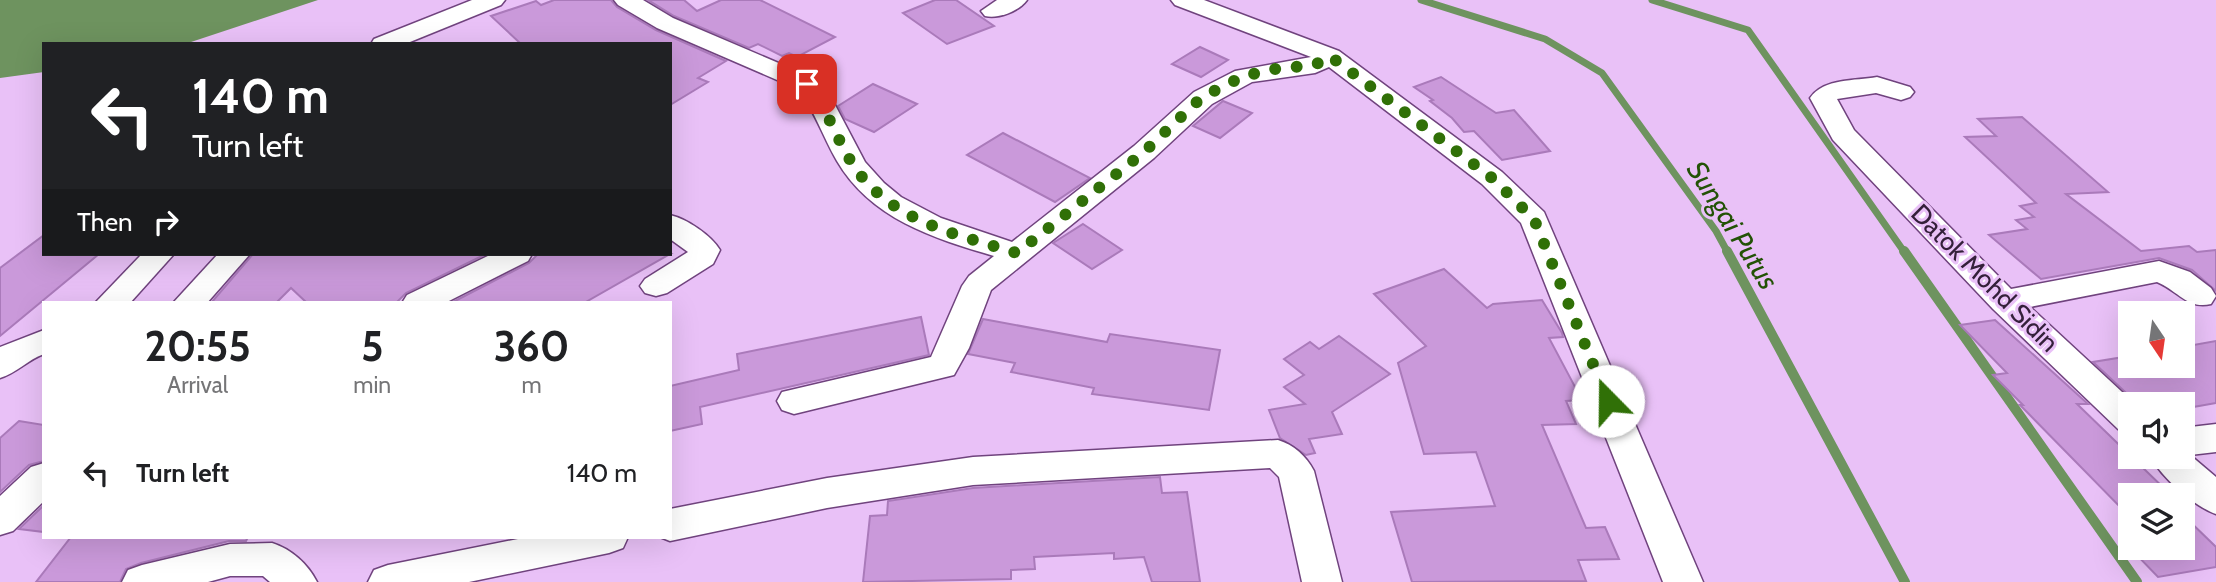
<!DOCTYPE html>
<style>
:root{--surface:#fff;--page:#f6f6f6;--text:#202124;--muted:#757577}
body{margin:0;font-family:Cabin,sans-serif;background:var(--page);color:var(--text);height:100vh;display:flex;flex-direction:column;font-size:26px;white-space:nowrap}
*{box-sizing:border-box;margin:0}
p{font-size:23px;color:var(--muted)}
.icon{flex:none;width:38px;height:38px;fill:none;stroke:currentColor;stroke-width:2;stroke-linecap:round;stroke-linejoin:round}
.map{position:relative;flex:1;overflow:hidden}
.sheet{position:absolute;left:42px;top:301px;width:630px;height:238px;display:flex;flex-direction:column;background:var(--surface);border-radius:0px;box-shadow:0 7px 28px #0002}
.sheet>*{flex:none}
.hud{position:absolute;left:42px;top:42px;width:630px;height:214px;border-radius:0px;box-shadow:0 7px 28px #0002;background:#202124;color:#fff;overflow:hidden}
.needle{width:46px;rotate:167deg}
.controls{position:absolute;left:2118px;top:301px;display:grid;gap:14px}
.controls a{display:grid;place-items:center;width:77px;height:77px;border-radius:0px;background:var(--surface);box-shadow:0 7px 28px #0002;font-size:35px}
.pin{position:absolute;display:grid;place-items:center;width:60px;height:60px;color:#fff;margin:-30px;border-radius:14px;box-shadow:0 4px 10px #0006}
.me{position:absolute;width:77px;margin:-38px;rotate:338deg;stroke-linejoin:round;filter:drop-shadow(0 0 5px #0008)}
.turn{display:flex;align-items:center;gap:24px;height:147px;padding:0 35px;font-size:32px}
.turn .icon{width:91px;height:91px;stroke-width:2.5}
.turn b{display:block;font-size:49px;line-height:60px}
.then{display:flex;align-items:center;height:66px;padding:0 35px;background:#0003;gap:14px;font-size:26px}
.eta{display:flex;justify-content:space-evenly;align-items:center;height:119px;text-align:center}
.eta b{font-size:42px;font-weight:800;line-height:49px}
ul{padding:0;list-style:none}
li{display:flex;align-items:center;gap:21px;height:105px;padding:0 35px}
li div{flex:1}
li b{display:block;font-size:26px}
li em{font-style:normal}
.map>svg:first-child{display:block}
</style>
<div class="map">
<svg width="2216" height="582" viewBox="0 0 2216 582">
<rect width="100%" height="100%" fill="#e9c1f7"/>
<path fill="#6e935f" d="M 0,0 L 318,0 L 185,44 L 44,44 L 44,72 L 0,78 Z"/>
<g fill="none" stroke-linecap="round" stroke-linejoin="round">
<g stroke="#6e935f" stroke-width="7">
<path d="M 1421,0 L 1545,39 L 1602,73 L 1716,231 L 1728,253"/>
<path d="M 1652,0 L 1748,30 L 1905,253"/>
</g>
<g stroke="#6e935f" stroke-width="10">
<path d="M 1727,251 L 1905,582"/>
<path d="M 1904,251 L 2137,582"/>
</g>
</g>
<g fill="#ca99da" stroke="#aa7aba" stroke-width="2">
<path d="M 554,0 L 611,0 L 617,7 L 656,30 L 726,61 L 698,78 L 708,82 L 670,105 L 670,44 L 521,44 L 491,16 L 536,1 L 541,5 Z"/>
<path d="M 648,0 L 684,0 L 697,11 L 721,0 L 760,0 L 835,37 L 797,57 L 789,53 L 782,56 L 758,44 L 749,48 L 674,16 Z"/>
<path d="M 935,0 L 956,0 L 994,26 L 947,44 L 903,13 Z"/>
<path d="M 1200,47 L 1228,60 L 1201,77 L 1172,64 Z"/>
<path d="M 1441,77 L 1496,113 L 1514,110 L 1550,151 L 1502,160 L 1474,131 L 1464,132 L 1452,118 L 1430,101 L 1433,100 L 1414,87 Z"/>
<path d="M 873,84 L 917,104 L 874,132 L 845,119 L 838,106 Z"/>
<path d="M 1223,101 L 1252,113 L 1220,138 L 1193,126 Z"/>
<path d="M 2022,117 L 2108,192 L 2066,194 L 2141,251 L 2189,246 L 2197,252 L 2216,250 L 2216,291 L 2192,270 L 2159,258 L 2041,279 L 1989,235 L 2027,229 L 2016,220 L 2034,217 L 2020,206 L 2036,203 L 1965,137 L 1996,136 L 1978,119 Z"/>
<path d="M 1003,133 L 1090,178 L 1055,202 L 967,155 Z"/>
<path d="M 1083,224 L 1122,250 L 1092,269 L 1053,243 Z"/>
<path d="M 44,235 L 44,254 L 99,254 L 0,336 L 0,268 Z"/>
<path d="M 253,254 L 486,254 L 406,293 L 396,303 L 307,303 L 291,288 L 276,303 L 211,303 Z"/>
<path d="M 538,254 L 670,254 L 584,303 L 451,303 L 529,263 Z"/>
<path d="M 1444,269 L 1487,308 L 1493,304 L 1542,300 L 1562,333 L 1563,337 L 1549,338 L 1582,400 L 1566,401 L 1576,424 L 1542,425 L 1586,528 L 1605,527 L 1619,559 L 1578,560 L 1586,581 L 1412,582 L 1391,512 L 1495,506 L 1476,452 L 1424,454 L 1398,363 L 1426,346 L 1374,294 Z"/>
<path d="M 921,317 L 929,355 L 700,407 L 702,424 L 670,431 L 670,386 L 739,370 L 737,354 Z"/>
<path d="M 983,319 L 1107,342 L 1110,334 L 1220,350 L 1209,410 L 1092,394 L 1094,388 L 1011,372 L 1015,363 L 968,354 Z"/>
<path d="M 1995,320 L 2088,404 L 2077,404 L 2171,495 L 2130,495 L 2130,517 L 2020,405 L 2023,405 L 1993,375 L 2007,373 L 1960,325 Z"/>
<path d="M 1339,336 L 1390,374 L 1332,412 L 1342,434 L 1309,439 L 1315,453 L 1306,455 L 1280,438 L 1269,410 L 1305,404 L 1284,387 L 1304,375 L 1284,359 L 1310,342 L 1319,349 Z"/>
<path d="M 2216,341 L 2216,403 L 2182,409 L 2182,404 L 2138,404 L 2093,362 L 2130,356 L 2130,366 L 2182,366 L 2182,347 Z"/>
<path d="M 19,421 L 44,425 L 44,461 L 29,465 L 0,492 L 0,438 Z"/>
<path d="M 1160,477 L 1162,493 L 1187,492 L 1200,582 L 1152,582 L 1144,557 L 1114,559 L 1114,553 L 1034,557 L 1035,569 L 1011,570 L 1011,579 L 863,582 L 870,516 L 887,515 L 888,501 L 973,488 Z"/>
<path d="M 44,505 L 44,532 L 19,529 Z"/>
<path d="M 2182,514 L 2216,547 L 2216,567 L 2158,577 L 2130,548 L 2182,548 Z"/>
<path d="M 71,537 L 248,537 L 246,541 L 229,541 L 141,563 L 126,569 L 120,582 L 36,582 Z"/>
</g>
<g fill="none" stroke-linecap="round" stroke-linejoin="round">
<defs>
<g id="minor">
<path d="M 472,0 L 505,0 L 501,5 L 405,44 L 371,44 L 374,39 Z"/>
<path d="M 614,0 L 643,0 L 673,18 L 816,79 L 835,105 L 865,162 L 884,183 L 901,197 L 941,218 L 1012,242 L 1134,146 L 1194,92 L 1235,71 L 1311,57 L 1175,5 L 1171,0 L 1204,0 L 1339,51 L 1502,172 L 1544,212 L 1703,582 L 1663,582 L 1521,223 L 1482,184 L 1329,67 L 1315,73 L 1252,82 L 1212,104 L 1154,158 L 991,290 L 969,348 L 954,375 L 794,414 L 782,410 L 777,401 L 782,392 L 931,357 L 962,286 L 969,276 L 994,256 C 933,238 871,219 837,161 C 823,137 815,111 798,89 L 657,28 L 618,5 Z"/>
<path d="M 997,0 L 1027,0 C 1018,12 998,19 985,16 L 981,11 Z"/>
<path d="M 1877,77 L 1910,87 L 1914,92 L 1910,97 L 1901,100 L 1876,93 L 1837,99 L 1854,130 L 2011,289 L 2159,261 L 2190,272 L 2211,288 L 2216,296 L 2211,304 C 2188,310 2177,290 2157,282 L 2030,307 L 2135,404 L 2130,404 L 2130,433 L 2118,429 L 1993,309 L 1833,140 L 1810,98 C 1824,78 1855,81 1877,77 Z"/>
<path d="M 670,215 C 687,219 711,235 720,250 L 713,264 L 667,293 L 656,296 L 645,293 L 640,286 L 645,279 L 688,252 L 670,239 Z"/>
<path d="M 142,254 L 174,254 L 130,303 L 95,303 Z"/>
<path d="M 218,254 L 250,254 L 207,303 L 173,303 Z"/>
<path d="M 492,254 L 532,254 L 528,261 L 445,303 L 402,303 L 407,295 Z"/>
<path d="M 44,330 L 44,354 C 27,360 17,373 0,378 L 0,347 Z"/>
<path d="M 2216,424 L 2216,452 L 2190,455 L 2216,477 L 2216,514 C 2195,507 2161,477 2151,457 L 2182,457 L 2182,428 Z"/>
<path d="M 1278,440 C 1294,445 1306,456 1314,471 L 1342,582 L 1302,582 L 1279,477 L 1270,468 L 973,485 L 827,508 L 670,541 L 660,537 L 670,537 L 670,509 L 827,478 L 973,457 Z"/>
<path d="M 44,463 L 44,501 L 13,531 L 0,535 L 0,496 L 31,467 Z"/>
<path d="M 528,537 L 628,537 L 623,548 L 609,553 L 469,582 L 368,582 L 374,570 L 388,565 Z"/>
<path d="M 272,543 C 291,549 308,564 317,582 L 270,582 L 263,576 L 230,576 L 208,582 L 122,582 L 128,570 L 142,565 L 230,544 Z"/>
</g>
</defs>
<use href="#minor" stroke="#70437e" stroke-width="3"/>
<use href="#minor" fill="#fff" fill-rule="evenodd"/>
</g>
<g fill="none" stroke-linecap="round" stroke-linejoin="round">
<path stroke="#307007" stroke-width="12" stroke-dasharray="0 21.6" d="M 807,84 C 829,110 838,145 858,172 C 897,223 959,235 1017,253 L 1144,152 L 1202,97 L 1244,76 L 1275,69 L 1315,65 L 1330,56 L 1492,178 L 1534,219 L 1608,401"/>
</g>
<g text-anchor="middle" stroke-width="6" stroke-linejoin="round" paint-order="stroke">
<g font-size="26" fill="#34203a" stroke="#e9c1f7">
<text transform="translate(1985 278) rotate(45)" y="9">Datok Mohd Sidin</text>
</g>
<g font-size="28" font-style="italic" fill="#225205" stroke="#e9c1f7">
<text transform="translate(1733 225) rotate(58)" y="10">Sungai Putus</text>
</g>
</g>
</svg>
<div class="controls">
<a><svg class="needle" viewBox="-14 -14 28 28"><path d="M0-13l5 13h-10z" fill="#e53935"/><path d="M0 13l5-13h-10z" fill="#757577"/></svg></a>
<a><svg class="icon" aria-label="sound" viewBox="0 0 24 24"><path d="M4 9h4l5-4v14l-5-4H4zM17 9q2 3 0 6"/></svg></a>
<a><svg class="icon" aria-label="layers" viewBox="0 0 24 24"><path d="M12 4l9 5-9 5-9-5zM3 14l9 5 9-5"/></svg></a>
</div>
<div class="pin" style="left:807px;top:84px;background:#d93025"><svg class="icon" aria-label="arrive" viewBox="0 0 24 24"><path d="M6 21V4h12l-3 4 3 4H6"/></svg></div>
<svg class="me" style="left:1608px;top:401px" viewBox="-20 -20 40 40"><circle r="19" fill="#fff"/><path d="M0-13L10 11 0 6-10 11z" fill="#307007"/></svg>
<div class="hud">
<div class="turn"><svg class="icon" aria-label="left" viewBox="0 0 24 24"><path d="M17 20v-9H6M10 6l-5 5 5 5"/></svg><div><b>140 m</b>Turn left</div></div>
<div class="then">Then<svg class="icon" aria-label="right" viewBox="0 0 24 24"><path d="M7 20v-9h11M14 6l5 5-5 5"/></svg></div>
</div>
<section class="sheet">
<div class="eta">
<div><b>20:55</b><p>Arrival</p></div>
<div><b>5</b><p>min</p></div>
<div><b>360</b><p>m</p></div>
</div>
<ul>
<li><svg class="icon" aria-label="left" viewBox="0 0 24 24"><path d="M17 20v-9H6M10 6l-5 5 5 5"/></svg><div><b>Turn left</b></div><em>140 m</em></li>
</ul>
</section>
</div>
